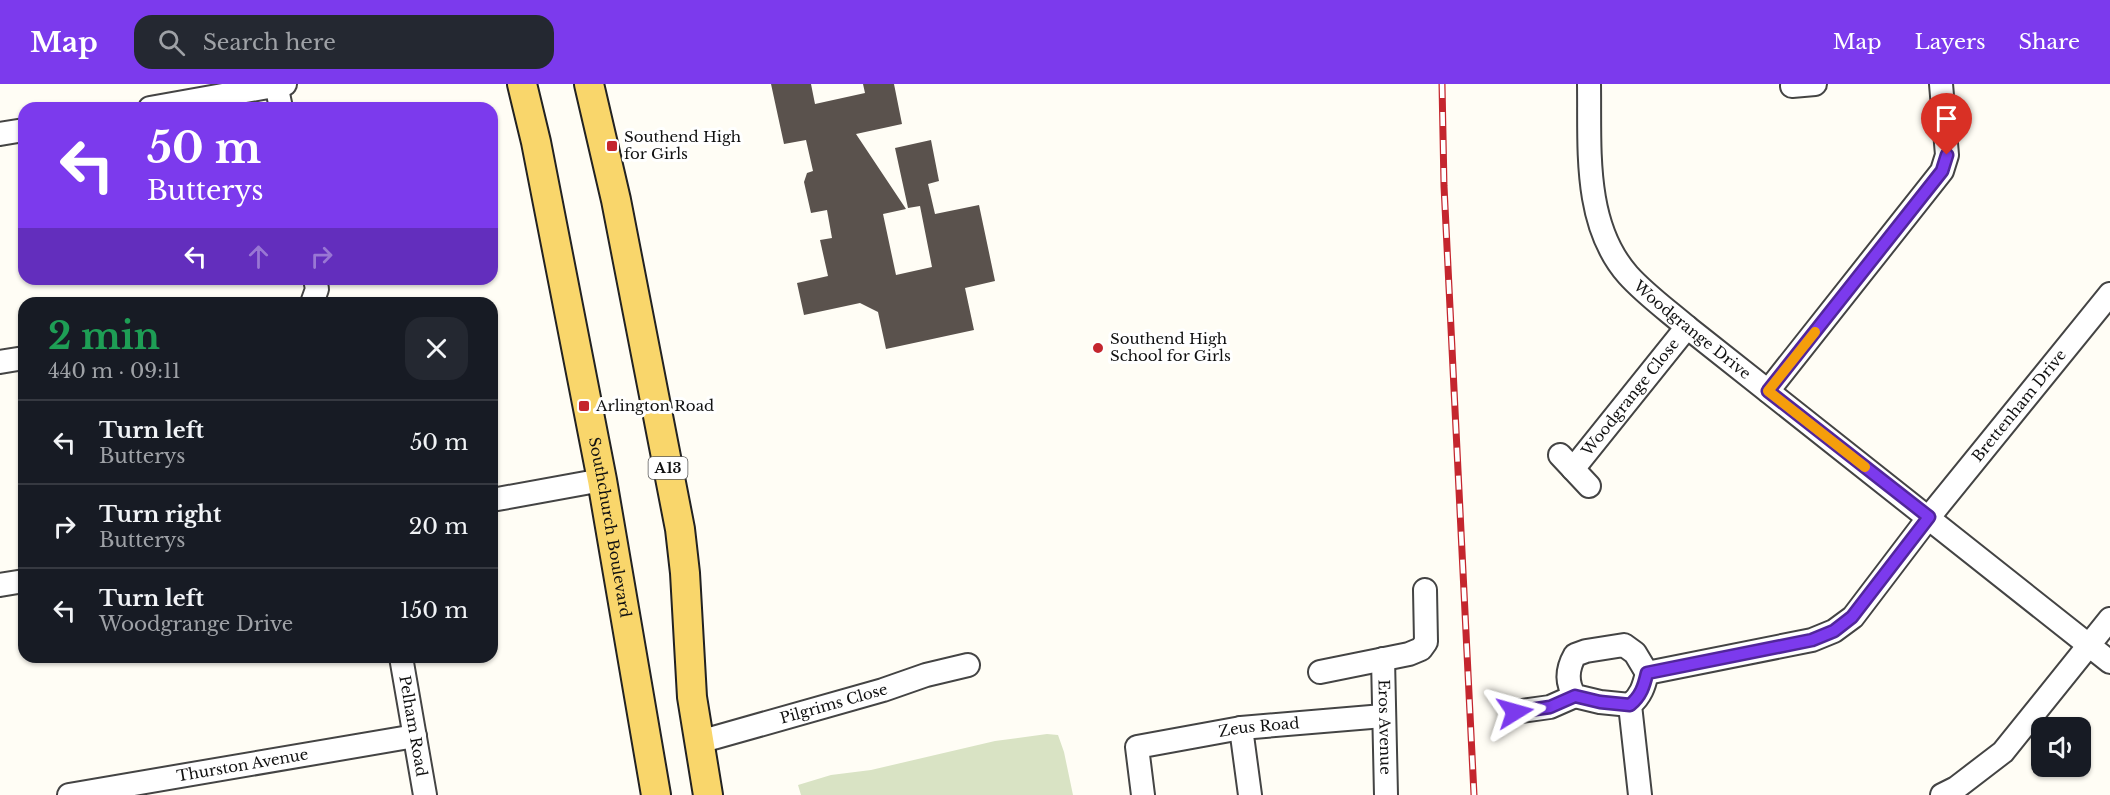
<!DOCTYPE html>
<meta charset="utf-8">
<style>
:root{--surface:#171b24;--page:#242831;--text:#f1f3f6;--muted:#9ea1a6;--line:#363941;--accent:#7c3aed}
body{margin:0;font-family:"Libre Baskerville",serif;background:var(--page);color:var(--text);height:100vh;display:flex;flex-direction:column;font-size:22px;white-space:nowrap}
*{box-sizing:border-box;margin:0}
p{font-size:20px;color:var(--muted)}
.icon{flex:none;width:33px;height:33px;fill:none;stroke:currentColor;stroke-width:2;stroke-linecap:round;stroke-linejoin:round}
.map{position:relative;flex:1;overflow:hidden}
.sheet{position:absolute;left:18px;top:213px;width:480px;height:366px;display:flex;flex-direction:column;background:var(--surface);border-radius:18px;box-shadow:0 2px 4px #0004}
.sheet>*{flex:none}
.top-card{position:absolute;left:18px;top:18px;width:480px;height:183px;border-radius:18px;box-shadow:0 2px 4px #0004;background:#7c3aed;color:#fff;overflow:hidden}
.controls{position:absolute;left:2031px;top:633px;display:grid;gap:12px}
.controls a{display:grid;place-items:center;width:60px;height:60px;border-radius:12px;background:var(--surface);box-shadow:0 2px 4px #0004;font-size:30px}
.pin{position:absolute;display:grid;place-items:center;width:51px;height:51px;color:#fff;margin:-62px -26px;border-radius:50% 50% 50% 0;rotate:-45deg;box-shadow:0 0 6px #0007}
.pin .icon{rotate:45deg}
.me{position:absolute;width:66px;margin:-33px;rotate:82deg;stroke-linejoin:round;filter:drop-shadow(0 0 4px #0008)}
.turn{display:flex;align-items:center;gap:21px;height:126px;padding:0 30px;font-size:27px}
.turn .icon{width:78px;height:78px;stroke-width:2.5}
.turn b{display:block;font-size:42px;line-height:51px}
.lanes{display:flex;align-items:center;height:57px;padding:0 30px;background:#0003;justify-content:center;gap:30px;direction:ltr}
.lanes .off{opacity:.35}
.round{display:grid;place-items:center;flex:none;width:63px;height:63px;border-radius:18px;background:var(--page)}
.headline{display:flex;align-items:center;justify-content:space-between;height:102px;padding:0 30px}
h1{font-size:36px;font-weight:700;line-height:45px;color:#1e9e55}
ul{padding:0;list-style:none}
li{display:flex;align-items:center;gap:18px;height:84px;padding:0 30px;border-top:2px solid var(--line)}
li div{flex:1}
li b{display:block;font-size:22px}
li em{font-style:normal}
header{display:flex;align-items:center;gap:36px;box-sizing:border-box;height:84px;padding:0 30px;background:var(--accent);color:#fff}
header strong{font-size:28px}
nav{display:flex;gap:33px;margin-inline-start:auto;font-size:21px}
.search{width:420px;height:54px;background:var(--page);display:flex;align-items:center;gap:15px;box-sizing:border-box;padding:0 21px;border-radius:18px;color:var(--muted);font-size:22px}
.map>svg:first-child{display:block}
</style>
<header>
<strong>Map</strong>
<div class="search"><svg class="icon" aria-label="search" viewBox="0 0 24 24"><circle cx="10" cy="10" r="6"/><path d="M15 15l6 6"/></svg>Search here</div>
<nav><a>Map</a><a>Layers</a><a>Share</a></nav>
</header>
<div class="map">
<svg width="2110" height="711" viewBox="0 0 2110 711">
<rect width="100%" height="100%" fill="#fffdf5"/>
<path fill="#d9e3c4" d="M 1047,650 L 1058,651 L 1064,668 L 1073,711 L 801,711 L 798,701 L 831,691 L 871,686 L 995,657 Z"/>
<path fill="#5a524d" d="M 771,0 L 811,0 L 815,20 L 865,9 L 863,0 L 894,0 L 902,40 L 856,50 L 906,125 L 883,130 L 896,191 L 932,183 L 920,122 L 908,124 L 895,64 L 931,56 L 939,97 L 928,100 L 935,130 L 979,121 L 995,197 L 965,204 L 974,246 L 886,265 L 878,228 L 860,219 L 804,231 L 797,199 L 828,192 L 820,156 L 832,154 L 827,126 L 811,129 L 804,98 L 807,89 L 813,87 L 806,56 L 784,60 Z"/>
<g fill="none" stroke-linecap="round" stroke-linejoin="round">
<defs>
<g id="minor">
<path d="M 276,0 L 281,24"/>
<path id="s1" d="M 1589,0 C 1590,64 1583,140 1628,191 C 1645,210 1667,226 1687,243 L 2110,578"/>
<path d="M 1792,2 L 1815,0"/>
<path d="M 150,24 L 285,0"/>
<path d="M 0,50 L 24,46"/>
<path d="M 312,219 L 317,205 L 315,195"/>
<path d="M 0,278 L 24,274"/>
<path d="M 1768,307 L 1942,87 L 1947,71 L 1941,0"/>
<path d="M 1560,371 L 1589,402"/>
<path id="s2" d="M 1573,385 L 1687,243"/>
<path d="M 492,416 L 602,396"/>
<path d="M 0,501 L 24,497"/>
<path id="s3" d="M 401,573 L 425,711"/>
<path id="s4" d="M 1383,575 L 1386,711"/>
<path d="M 1320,588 L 1409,570 L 1421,565 L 1426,558 L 1425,506"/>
<path d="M 1630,621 L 1600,618 L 1575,612 C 1566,599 1567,585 1575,571 L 1586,567 L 1624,561 L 1635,569 L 1647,589"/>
<path d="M 1515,628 L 1550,623 L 1575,612"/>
<path d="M 1241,644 L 1250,711"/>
<path id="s5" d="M 699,658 L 883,606 L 926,591 L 968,581"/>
<path id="s6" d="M 69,711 L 415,652"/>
<path id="s7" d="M 1143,711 L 1137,663 L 1241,644 L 1383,632"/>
<path id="s8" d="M 1640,711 L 1630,621 C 1641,612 1644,602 1647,589 L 1812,556 L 1834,547 L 1853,533 L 1929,433 L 2110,210"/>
<path d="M 1942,711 L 1956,704 L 2003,668 L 2110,535"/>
</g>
<g id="major">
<path id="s9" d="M 522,0 L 536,58 L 602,396 L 656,711"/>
<path d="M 589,0 L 616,116 L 680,445 L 685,489 L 692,613 L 708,711"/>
</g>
</defs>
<use href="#minor" stroke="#444" stroke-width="26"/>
<use href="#major" stroke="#222" stroke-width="32"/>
<use href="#minor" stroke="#fff" stroke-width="22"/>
<use href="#major" stroke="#f9d66b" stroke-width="28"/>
<defs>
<path id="rail" d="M 1442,0 L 1444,102 L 1474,711"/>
</defs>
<use href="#rail" stroke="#c4262e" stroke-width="7"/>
<use href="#rail" stroke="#fff" stroke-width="4.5" stroke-dasharray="14" stroke-linecap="butt"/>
</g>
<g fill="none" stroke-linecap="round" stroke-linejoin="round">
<defs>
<path id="route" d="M 1515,628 L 1550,623 L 1575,612 L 1600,618 L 1630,621 C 1641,612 1644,602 1647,589 L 1812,556 L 1834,547 L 1852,533 L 1929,433 L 1768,307 L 1942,87 L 1947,71"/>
</defs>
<use href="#route" stroke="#51269a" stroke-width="15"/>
<use href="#route" stroke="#7c3aed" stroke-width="10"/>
<path stroke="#f59e0b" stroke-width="10" d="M 1815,248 L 1768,307 L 1865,383"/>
</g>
<g fill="#c4262e" stroke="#fff" stroke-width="2">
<rect x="606" y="56" width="12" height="12" rx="3"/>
<circle cx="1098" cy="264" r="6"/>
<rect x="578" y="316" width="12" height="12" rx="3"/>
</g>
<g text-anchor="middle" stroke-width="6" stroke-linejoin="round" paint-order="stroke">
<rect fill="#fff" stroke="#585858" stroke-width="1.5" x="648.5" y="373" width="39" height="22" rx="4.5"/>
<g font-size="14" font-weight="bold" fill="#111">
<text x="668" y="389">A13</text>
</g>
<g font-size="15" fill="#111" stroke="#fff" text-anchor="start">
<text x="624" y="58">Southend High<tspan x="624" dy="17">for Girls</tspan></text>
<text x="1110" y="260">Southend High<tspan x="1110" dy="17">School for Girls</tspan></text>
<text x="596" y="327">Arlington Road</text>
</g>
<g font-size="15" fill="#111" stroke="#fff">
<text dy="5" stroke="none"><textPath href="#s1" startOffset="284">Woodgrange Drive</textPath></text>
<text dy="5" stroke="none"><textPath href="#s2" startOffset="92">Woodgrange Close</textPath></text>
<text dy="5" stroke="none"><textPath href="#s8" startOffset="612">Brettenham Drive</textPath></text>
<text dy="5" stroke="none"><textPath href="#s9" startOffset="452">Southchurch Boulevard</textPath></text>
<text dy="5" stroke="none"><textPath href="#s5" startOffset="140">Pilgrims Close</textPath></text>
<text dy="5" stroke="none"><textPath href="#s3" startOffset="70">Pelham Road</textPath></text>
<text dy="5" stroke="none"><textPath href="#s4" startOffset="68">Eros Avenue</textPath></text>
<text dy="5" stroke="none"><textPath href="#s7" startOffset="172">Zeus Road</textPath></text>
<text dy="5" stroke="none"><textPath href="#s6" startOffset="176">Thurston Avenue</textPath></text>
</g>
</g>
</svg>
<div class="controls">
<a><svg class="icon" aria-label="sound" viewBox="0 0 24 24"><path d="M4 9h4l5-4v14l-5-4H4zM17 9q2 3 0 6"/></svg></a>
</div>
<div class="pin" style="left:1947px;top:71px;background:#d93025"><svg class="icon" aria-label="arrive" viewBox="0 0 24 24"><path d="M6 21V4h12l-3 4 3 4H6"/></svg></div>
<svg class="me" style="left:1515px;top:628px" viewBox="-20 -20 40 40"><path d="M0-17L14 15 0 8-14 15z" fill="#7c3aed" stroke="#fff" stroke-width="4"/></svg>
<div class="top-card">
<div class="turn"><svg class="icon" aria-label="left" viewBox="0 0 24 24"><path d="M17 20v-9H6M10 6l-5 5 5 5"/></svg><div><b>50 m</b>Butterys</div></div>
<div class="lanes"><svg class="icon" aria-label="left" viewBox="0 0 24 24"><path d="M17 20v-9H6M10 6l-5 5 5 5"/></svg><svg class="icon off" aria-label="ahead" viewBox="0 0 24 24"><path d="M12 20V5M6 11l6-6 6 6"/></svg><svg class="icon off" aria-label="right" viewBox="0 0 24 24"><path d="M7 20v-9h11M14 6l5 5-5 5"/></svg></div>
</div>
<section class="sheet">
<div class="headline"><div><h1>2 min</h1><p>440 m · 09:11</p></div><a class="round"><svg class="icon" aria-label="close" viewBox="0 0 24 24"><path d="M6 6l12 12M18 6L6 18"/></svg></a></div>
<ul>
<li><svg class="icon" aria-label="left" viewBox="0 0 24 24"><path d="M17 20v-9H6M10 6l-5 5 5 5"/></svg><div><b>Turn left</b><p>Butterys</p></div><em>50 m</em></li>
<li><svg class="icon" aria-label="right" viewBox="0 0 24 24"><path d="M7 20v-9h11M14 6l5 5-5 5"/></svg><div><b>Turn right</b><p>Butterys</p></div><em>20 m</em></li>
<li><svg class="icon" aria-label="left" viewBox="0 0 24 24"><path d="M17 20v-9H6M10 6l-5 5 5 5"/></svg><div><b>Turn left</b><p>Woodgrange Drive</p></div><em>150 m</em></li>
</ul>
</section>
</div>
